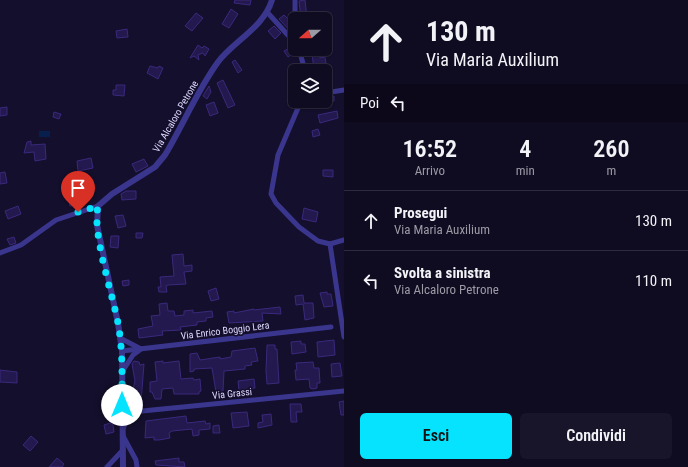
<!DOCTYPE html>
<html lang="it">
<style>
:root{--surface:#0f0b21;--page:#18142a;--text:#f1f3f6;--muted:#9b9ba5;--line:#2f2b3f;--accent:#05e3ff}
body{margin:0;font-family:"Roboto Condensed",sans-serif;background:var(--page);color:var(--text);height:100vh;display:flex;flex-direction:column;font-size:15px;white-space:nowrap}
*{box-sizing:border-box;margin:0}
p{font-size:13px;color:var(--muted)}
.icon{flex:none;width:22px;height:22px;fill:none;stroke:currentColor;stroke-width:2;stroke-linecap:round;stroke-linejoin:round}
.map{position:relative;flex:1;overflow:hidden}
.drawer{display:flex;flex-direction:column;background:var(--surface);width:344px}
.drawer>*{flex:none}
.guide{background:#0f0b21;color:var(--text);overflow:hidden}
.needle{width:26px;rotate:249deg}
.buttons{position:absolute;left:288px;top:12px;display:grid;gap:8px}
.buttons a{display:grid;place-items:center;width:44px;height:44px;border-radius:6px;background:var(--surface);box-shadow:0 1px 3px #0004,0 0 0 1px var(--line);font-size:20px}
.pin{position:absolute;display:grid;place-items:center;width:34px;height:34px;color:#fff;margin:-41px -17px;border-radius:50% 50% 50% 0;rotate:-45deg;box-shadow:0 0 4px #0007}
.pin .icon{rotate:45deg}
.me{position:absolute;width:44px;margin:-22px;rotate:0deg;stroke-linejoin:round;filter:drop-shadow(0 0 3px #0008)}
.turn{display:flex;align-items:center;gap:14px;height:84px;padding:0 16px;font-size:18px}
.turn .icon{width:52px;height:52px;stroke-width:2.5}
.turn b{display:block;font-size:28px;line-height:34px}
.then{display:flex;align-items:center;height:38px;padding:0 16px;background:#0003;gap:8px;font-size:15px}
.eta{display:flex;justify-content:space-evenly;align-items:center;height:68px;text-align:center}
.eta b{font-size:24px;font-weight:600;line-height:28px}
.action{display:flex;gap:8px;margin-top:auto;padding:8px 16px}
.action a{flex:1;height:46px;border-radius:6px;background:var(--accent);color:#111;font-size:16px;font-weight:600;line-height:46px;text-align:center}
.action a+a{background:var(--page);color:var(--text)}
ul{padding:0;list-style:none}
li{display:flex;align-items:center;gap:12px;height:60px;padding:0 16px;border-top:1px solid var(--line)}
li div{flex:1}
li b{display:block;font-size:15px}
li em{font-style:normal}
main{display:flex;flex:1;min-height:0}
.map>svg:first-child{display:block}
</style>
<main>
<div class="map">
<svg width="344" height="467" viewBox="0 0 344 467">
<rect width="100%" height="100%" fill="#140f2c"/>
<rect fill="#061f4d" x="39" y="131" width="11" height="6"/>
<g fill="#24194e" stroke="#3a297c">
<path d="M 235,0 L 251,0 L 250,5 L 234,3 Z"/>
<path d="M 305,0 L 307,18 L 301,19 L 299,1 Z"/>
<path d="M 231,9 L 238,14 L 229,28 L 222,24 Z"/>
<path d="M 196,13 L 203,18 L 192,31 L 185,26 Z"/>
<path d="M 284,15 L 293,24 L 293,32 L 291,32 L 280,20 L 279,19 Z"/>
<path d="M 274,26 L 281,33 L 275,39 L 268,31 Z"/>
<path d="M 127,29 L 128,37 L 117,38 L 116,31 Z"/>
<path d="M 198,45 L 202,48 L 204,46 L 209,49 L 205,56 L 203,53 L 198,55 L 199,60 L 194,56 L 190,58 Z"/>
<path d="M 293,46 L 296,51 L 288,57 L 284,51 Z"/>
<path d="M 307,49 L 320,49 L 320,58 L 325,57 L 327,70 L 314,71 L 312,53 L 307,54 Z"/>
<path d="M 235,60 L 242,70 L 238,73 L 232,62 Z"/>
<path d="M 150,66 L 158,68 L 159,66 L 163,68 L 158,79 L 147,73 Z"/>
<path d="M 223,80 L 235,105 L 228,108 L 217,83 Z"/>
<path d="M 116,85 L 125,85 L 124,96 L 113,95 L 113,90 L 116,90 Z"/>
<path d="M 209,86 L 211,92 L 207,99 L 203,96 Z"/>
<path d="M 334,96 L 334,101 L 328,102 L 327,97 Z"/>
<path d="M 214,102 L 218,113 L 210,116 L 206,105 Z"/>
<path d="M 7,107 L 7,115 L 0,116 L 0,108 Z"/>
<path d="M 337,111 L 338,118 L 320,123 L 318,115 Z"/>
<path d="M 54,112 L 61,114 L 59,119 L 53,117 Z"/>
<path d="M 318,129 L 320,135 L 313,137 L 312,131 Z"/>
<path d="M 31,141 L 31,145 L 45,144 L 46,159 L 35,161 L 34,152 L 24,153 L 27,142 Z"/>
<path d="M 91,158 L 93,168 L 78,171 L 77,161 Z"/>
<path d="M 144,159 L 148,166 L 136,172 L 132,164 Z"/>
<path d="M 323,170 L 333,170 L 333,177 L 323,176 Z"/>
<path d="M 5,172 L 7,183 L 0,184 L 0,173 Z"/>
<path d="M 126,191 L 136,191 L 136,199 L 122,200 L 121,194 Z"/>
<path d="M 76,195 L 81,195 L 84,203 L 70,206 L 68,197 Z"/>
<path d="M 18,206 L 21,214 L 8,219 L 5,211 Z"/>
<path d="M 304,208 L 318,212 L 316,222 L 302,219 Z"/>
<path d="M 123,215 L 126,226 L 118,228 L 115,216 Z"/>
<path d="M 136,233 L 143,233 L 142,238 L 136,238 Z"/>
<path d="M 111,236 L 119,236 L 118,248 L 110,247 Z"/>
<path d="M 14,237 L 16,243 L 10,245 L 7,239 Z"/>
<path d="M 183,254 L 184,266 L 192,265 L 192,271 L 184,272 L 186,284 L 168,285 L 166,286 L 167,292 L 159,292 L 158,287 L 161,287 L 160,277 L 174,276 L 172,255 Z"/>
<path d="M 129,280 L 129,285 L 123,286 L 122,281 Z"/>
<path d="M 216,288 L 219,299 L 211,301 L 208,291 Z"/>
<path d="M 327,292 L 327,294 L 331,294 L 333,306 L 324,307 L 320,293 Z"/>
<path d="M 303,295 L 304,303 L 313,303 L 314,318 L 305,320 L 303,304 L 296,305 L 295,296 Z"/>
<path d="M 167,303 L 168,311 L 174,311 L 175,316 L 184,315 L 184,311 L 193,310 L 193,313 L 212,311 L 213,317 L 206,318 L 206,321 L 197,322 L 197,325 L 180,327 L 181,330 L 162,331 L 163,335 L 139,338 L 138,329 L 153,326 L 151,316 L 160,315 L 159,304 Z"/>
<path d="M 280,307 L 281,314 L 262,313 L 263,321 L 229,323 L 227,312 L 234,311 L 234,313 L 254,309 L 254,310 Z"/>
<path d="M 334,340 L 335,355 L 318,357 L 317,342 Z"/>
<path d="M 301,341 L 301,344 L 305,344 L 306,352 L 292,354 L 291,342 Z"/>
<path d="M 267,345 L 275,345 L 275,349 L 277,349 L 279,383 L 267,384 L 266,371 Z"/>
<path d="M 255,348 L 258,361 L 251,362 L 252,365 L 245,366 L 245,369 L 224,371 L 223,391 L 216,392 L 212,368 L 194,369 L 194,371 L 190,372 L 190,354 L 197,353 L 200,360 L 220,357 L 220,359 L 231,357 L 232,351 Z"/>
<path d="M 134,361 L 139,362 L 140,365 L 144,364 L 141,402 L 133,401 L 133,397 L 131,397 L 135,381 L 132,364 Z"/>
<path d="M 163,361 L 163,363 L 179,361 L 181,379 L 193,378 L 194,380 L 200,379 L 201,391 L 199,392 L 199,394 L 174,394 L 173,388 L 162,389 L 161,399 L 155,399 L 152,392 L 150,392 L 150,382 L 157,381 L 155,362 Z"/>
<path d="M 313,362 L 314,368 L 319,368 L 320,383 L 317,383 L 317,388 L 313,389 L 310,388 L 309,379 L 296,380 L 295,370 L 297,370 L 296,363 Z"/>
<path d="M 340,363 L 342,376 L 332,377 L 331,364 Z"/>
<path d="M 0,370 L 17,372 L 17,383 L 0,382 Z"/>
<path d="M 254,379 L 255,388 L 239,390 L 238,381 Z"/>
<path d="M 344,401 L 344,415 L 341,415 L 339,402 Z"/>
<path d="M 290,404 L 301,404 L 302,412 L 296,412 L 297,422 L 291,422 Z"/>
<path d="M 247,412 L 249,426 L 233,428 L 231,413 Z"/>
<path d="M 271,414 L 272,425 L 258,428 L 258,423 L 263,422 L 262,415 Z"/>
<path d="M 186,416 L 187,423 L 205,421 L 206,424 L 210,423 L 210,429 L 199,430 L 199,435 L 193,436 L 192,429 L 172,431 L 169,433 L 170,438 L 159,440 L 154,440 L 154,437 L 145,438 L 146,421 Z"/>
<path d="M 110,423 L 113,425 L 114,432 L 106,434 L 104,425 Z"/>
<path d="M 219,425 L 220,433 L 213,433 L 213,426 Z"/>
<path d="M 31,436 L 38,442 L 30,451 L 23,445 Z"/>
<path d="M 57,458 L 64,464 L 62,467 L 49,467 Z"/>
<path d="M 179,458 L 179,462 L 184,462 L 185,467 L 156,465 L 155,461 Z"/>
</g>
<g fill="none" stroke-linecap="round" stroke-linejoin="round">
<g stroke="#3a368e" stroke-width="5">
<path d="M 295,0 L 295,19"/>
<path d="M 267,12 L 295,43"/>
<path d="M 299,49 L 305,71"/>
<path d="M 325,93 L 344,90"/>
<path d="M 301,101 L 278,155 L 271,194 L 276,203 L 299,227 L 318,241 L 330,244 L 344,240"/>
<path d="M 330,244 L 344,337"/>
<path d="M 0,253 L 21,245 L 56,220 L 98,206"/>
<path d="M 120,338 L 141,349 L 133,355 L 122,372"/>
<path d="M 122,351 L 331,327"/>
<path d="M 122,397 L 128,407 L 136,412"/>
<path d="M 122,413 L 344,391"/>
<path d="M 123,428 L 129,418 L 138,412"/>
<path d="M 123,436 L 136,460 L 137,467"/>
<path d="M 107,467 L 123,450"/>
</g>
<path stroke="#3a368e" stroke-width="6" d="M 123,467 L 122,351 L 118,323 L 97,225 L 98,206 L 112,194 L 155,167 L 165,155 C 183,125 197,91 218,62 C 234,41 264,27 272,0"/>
</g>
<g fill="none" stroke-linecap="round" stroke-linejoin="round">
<path stroke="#05e3ff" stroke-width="7" stroke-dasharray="0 12.6" d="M 78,212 L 98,206 C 92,234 112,292 118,323 C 123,350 122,377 122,405"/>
</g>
<g text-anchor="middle" stroke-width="3.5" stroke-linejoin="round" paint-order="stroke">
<g font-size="10" fill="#ded9ff" stroke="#140f2c">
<text transform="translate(175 116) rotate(-60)" y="4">Via Alcaloro Petrone</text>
<text transform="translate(225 330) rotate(-7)" y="4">Via Enrico Boggio Lera</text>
<text transform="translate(232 393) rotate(-6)" y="4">Via Grassi</text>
</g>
</g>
</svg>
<div class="buttons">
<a><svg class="needle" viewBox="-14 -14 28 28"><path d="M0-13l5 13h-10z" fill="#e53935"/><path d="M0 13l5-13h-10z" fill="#9b9ba5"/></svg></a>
<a><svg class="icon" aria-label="layers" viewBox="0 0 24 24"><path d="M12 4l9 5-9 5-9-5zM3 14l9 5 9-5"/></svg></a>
</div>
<div class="pin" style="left:78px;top:212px;background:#d93025"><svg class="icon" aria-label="arrive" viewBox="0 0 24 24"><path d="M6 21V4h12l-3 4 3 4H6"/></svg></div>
<svg class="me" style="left:122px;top:405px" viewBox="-20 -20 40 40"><circle r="19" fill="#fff"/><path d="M0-13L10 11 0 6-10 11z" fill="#05e3ff"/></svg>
</div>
<section class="drawer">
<div class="guide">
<div class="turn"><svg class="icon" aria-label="ahead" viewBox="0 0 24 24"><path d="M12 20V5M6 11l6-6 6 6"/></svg><div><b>130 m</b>Via Maria Auxilium</div></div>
<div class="then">Poi<svg class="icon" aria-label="left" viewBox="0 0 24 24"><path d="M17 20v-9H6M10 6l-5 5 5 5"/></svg></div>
</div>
<div class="eta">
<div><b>16:52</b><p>Arrivo</p></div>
<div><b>4</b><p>min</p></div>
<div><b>260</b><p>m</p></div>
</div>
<ul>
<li><svg class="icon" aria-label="ahead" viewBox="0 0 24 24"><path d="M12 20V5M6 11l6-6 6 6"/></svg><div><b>Prosegui</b><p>Via Maria Auxilium</p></div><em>130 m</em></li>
<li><svg class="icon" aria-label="left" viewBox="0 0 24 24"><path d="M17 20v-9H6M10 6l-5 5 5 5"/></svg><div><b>Svolta a sinistra</b><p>Via Alcaloro Petrone</p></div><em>110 m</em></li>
</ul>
<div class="action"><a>Esci</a><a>Condividi</a></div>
</section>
</main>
